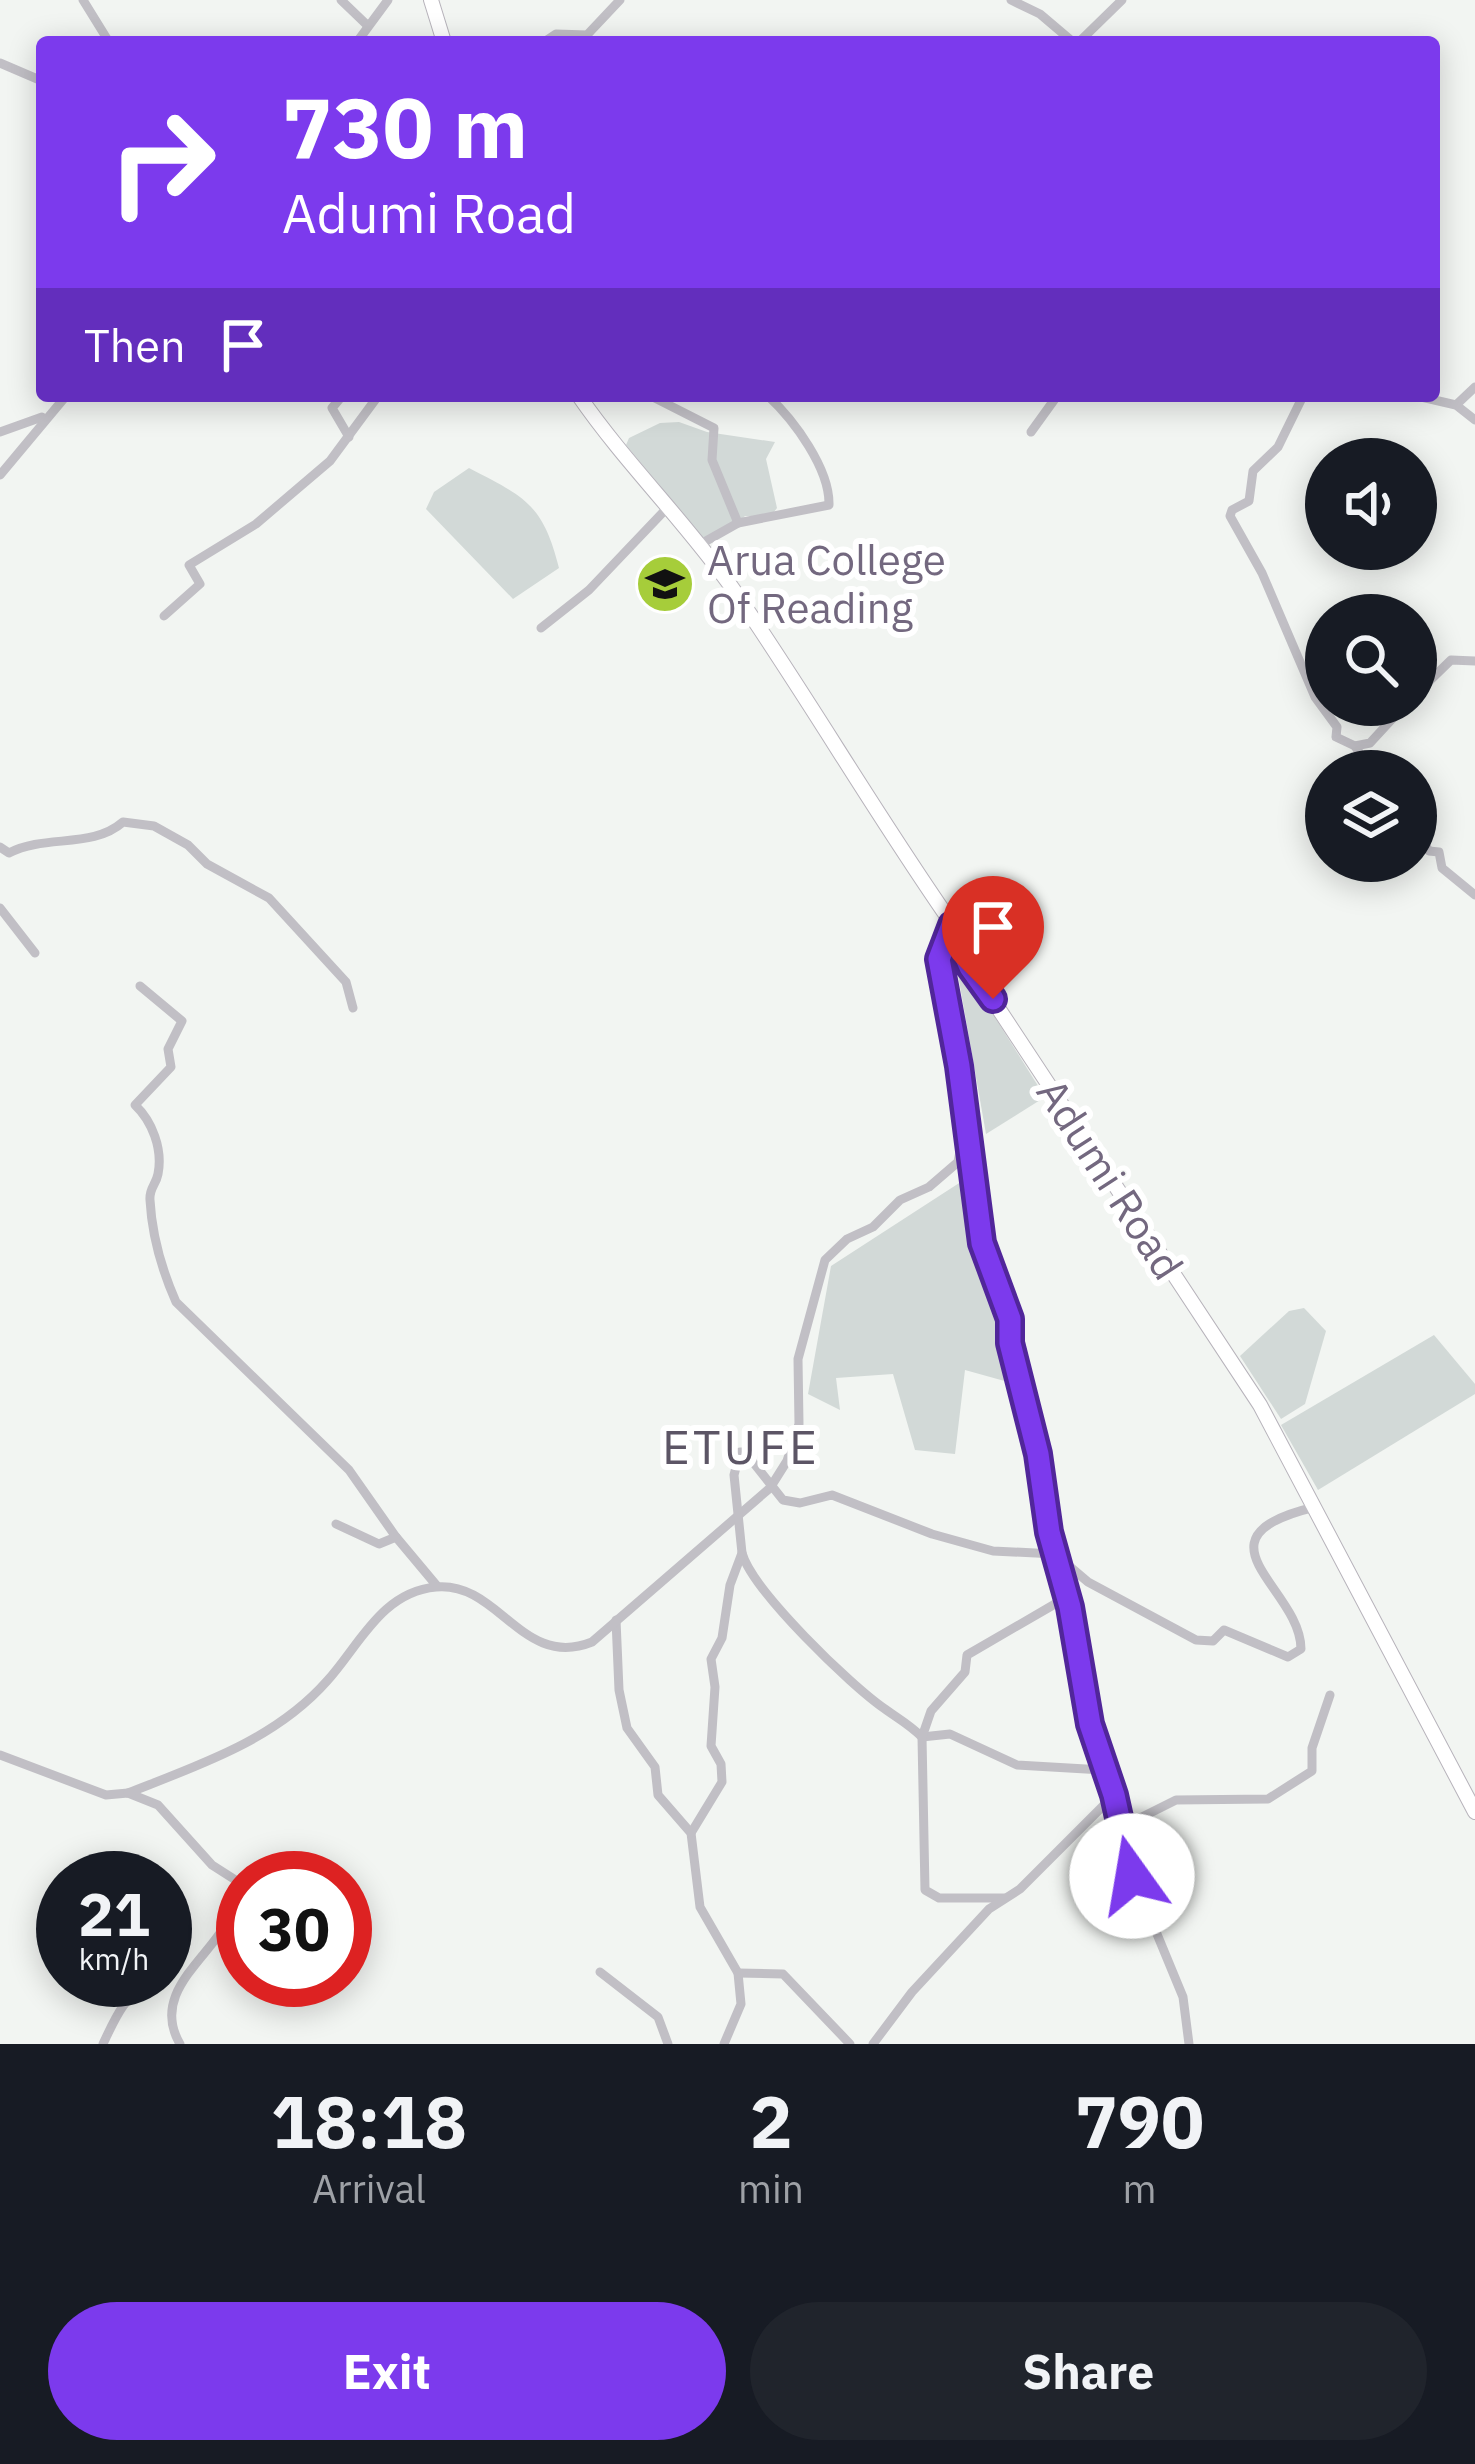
<!DOCTYPE html>
<style>
:root{--surface:#171b24;--page:#20242c;--text:#f1f3f6;--muted:#9ea1a6;--accent:#7c3aed}
body{margin:0;font-family:"IBM Plex Sans",sans-serif;background:var(--page);color:var(--text);height:100vh;display:flex;flex-direction:column;font-size:45px;white-space:nowrap}
*{box-sizing:border-box;margin:0}
p{font-size:39px;color:var(--muted)}
.icon{flex:none;width:66px;height:66px;fill:none;stroke:currentColor;stroke-width:2;stroke-linecap:round;stroke-linejoin:round}
.map{position:relative;height:2044px;overflow:hidden}
.details{display:flex;flex-direction:column;background:var(--surface);flex:1}
.details>*{flex:none}
.top-card{position:absolute;left:36px;top:36px;width:1404px;height:366px;border-radius:12px;box-shadow:0 6px 30px #0003;background:#7c3aed;color:#fff;overflow:hidden}
.fabs{position:absolute;left:1305px;top:438px;display:grid;gap:24px}
.fabs a{display:grid;place-items:center;width:132px;height:132px;border-radius:50%;background:var(--surface);box-shadow:0 6px 30px #0003;font-size:60px}
.speed{position:absolute;left:36px;top:1851px;display:flex;gap:24px;font-size:60px;font-weight:700;text-align:center}
.speed>*{display:grid;place-content:center;width:156px;height:156px;border-radius:50%;background:var(--surface);box-shadow:0 6px 30px #0003;line-height:1}
.speed small{font-size:30px;font-weight:400}
.speed .limit{border:18px solid #d22;background:#fff;color:#111}
.pin{position:absolute;display:grid;place-items:center;width:102px;height:102px;color:#fff;margin:-123px -51px;border-radius:50% 50% 50% 0;rotate:-45deg;box-shadow:0 0 12px #0007}
.pin .icon{rotate:45deg}
.me{position:absolute;width:132px;margin:-66px;rotate:347deg;stroke-linejoin:round;filter:drop-shadow(0 0 9px #0008)}
.turn{display:flex;align-items:center;gap:42px;height:252px;padding:0 48px;font-size:54px}
.turn .icon{width:156px;height:156px;stroke-width:2.5}
.turn b{display:block;font-size:84px;line-height:102px}
.then{display:flex;align-items:center;height:114px;padding:0 48px;background:#0003;gap:24px;font-size:45px}
.eta{display:flex;justify-content:space-evenly;align-items:center;height:204px;text-align:center}
.eta b{font-size:72px;font-weight:700;line-height:84px}
.action{display:flex;gap:24px;margin-top:auto;padding:24px 48px}
.action a{flex:1;height:138px;border-radius:72px;background:var(--accent);color:#fff;font-size:48px;font-weight:700;line-height:138px;text-align:center}
.action a+a{background:var(--page);color:var(--text)}
.map>svg:first-child{display:block}
</style>
<div class="map">
<svg width="1475" height="2044" viewBox="0 0 1475 2044">
<rect width="100%" height="100%" fill="#f2f5f2"/>
<g fill="#d2d9d7">
<path d="M 679,422 L 707,432 L 775,442 L 766,459 L 777,508 L 771,516 L 745,516 C 732,529 720,544 701,537 L 626,445 L 629,438 L 660,423 Z"/>
<path d="M 469,468 C 525,497 543,504 559,568 L 513,599 L 426,509 L 434,492 Z"/>
<path d="M 954,952 L 1045,1097 L 986,1134 Z"/>
<path d="M 970,1176 L 1019,1385 L 965,1370 L 955,1454 L 915,1450 L 893,1374 L 836,1378 L 840,1410 L 808,1394 L 831,1266 Z"/>
<path d="M 1304,1308 L 1326,1331 L 1305,1404 L 1281,1419 L 1240,1356 L 1289,1311 Z"/>
<path d="M 1434,1335 L 1475,1384 L 1475,1394 L 1318,1490 L 1281,1425 Z"/>
</g>
<g fill="none" stroke-linecap="round" stroke-linejoin="round">
<defs>
<g id="secondary">
<path d="M 431,0 L 444,42"/>
<path d="M 579,396 C 626,464 685,521 733,589 C 809,699 876,815 953,925 L 971,967 L 1260,1405 L 1475,1812"/>
</g>
</defs>
<use href="#secondary" stroke="#b7b3bb" stroke-width="16"/>
<g stroke="#c1bfc5" stroke-width="9">
<path d="M 83,0 L 109,42"/>
<path d="M 341,0 L 367,25"/>
<path d="M 1011,0 L 1040,14 L 1073,42"/>
<path d="M 357,42 L 388,0"/>
<path d="M 544,42 L 556,34 L 587,35 L 620,0"/>
<path d="M 1079,42 L 1122,0"/>
<path d="M 0,63 L 42,81"/>
<path d="M 42,372 L 42,385"/>
<path d="M 342,396 L 332,408 L 349,437"/>
<path d="M 651,396 L 714,428 L 712,460 L 738,523"/>
<path d="M 1303,396 L 1278,447 L 1253,471 L 1249,501 L 1232,510 L 1230,516 L 1262,573 L 1315,697 L 1337,727 L 1336,737 L 1355,746 L 1371,771"/>
<path d="M 1417,396 L 1456,405 L 1475,420"/>
<path d="M 1456,405 L 1475,387"/>
<path d="M 0,432 L 42,417"/>
<path d="M 1031,432 L 1057,396"/>
<path d="M 0,475 L 66,396"/>
<path d="M 699,545 L 738,523 L 829,505 C 830,469 794,420 768,396"/>
<path d="M 164,616 L 200,584 L 189,565 L 256,524 L 330,461 L 378,396"/>
<path d="M 541,628 L 589,590 L 669,506"/>
<path d="M 1416,694 L 1451,660 L 1475,661"/>
<path d="M 1355,746 L 1370,743 L 1405,705"/>
<path d="M 1416,829 L 1429,851 L 1439,852 L 1442,868 L 1475,895"/>
<path d="M 0,847 L 9,853 C 46,834 92,849 123,822 L 154,826 L 188,845 L 207,864 L 269,898 L 346,982 L 353,1008"/>
<path d="M 0,908 L 35,953"/>
<path d="M 953,925 L 939,959 L 967,1123"/>
<path d="M 140,986 L 182,1021 L 168,1049 L 171,1067 L 135,1105 C 152,1121 163,1149 158,1174 C 156,1185 149,1188 150,1200 C 152,1237 161,1268 176,1302 L 349,1470 L 396,1537"/>
<path d="M 969,1139 L 983,1243 L 1010,1319 L 1009,1343 L 1038,1455 L 1049,1532 L 1070,1607 L 1090,1724 L 1114,1795 L 1133,1876 L 1183,1997 L 1189,2044"/>
<path d="M 336,1524 L 379,1544 L 396,1537 L 437,1586"/>
<path d="M 742,1553 C 752,1590 851,1686 885,1709 C 899,1719 910,1725 922,1737 L 950,1734 L 1017,1765 L 1103,1770"/>
<path d="M 616,1620 L 619,1690 L 627,1728 L 655,1767 L 658,1795 L 691,1833 L 700,1907 L 738,1973 L 741,2004 L 724,2044"/>
<path d="M 0,1755 L 106,1795 L 128,1793 L 158,1805 L 212,1865 L 237,1881 C 246,1943 142,1979 180,2044"/>
<path d="M 128,1793 C 199,1765 275,1740 327,1681 C 359,1646 381,1592 436,1587 C 499,1581 522,1670 592,1642 L 770,1488 L 787,1461 L 799,1424 L 798,1359 L 825,1260 L 847,1239 L 873,1227 L 900,1200 L 929,1187 L 958,1162 L 966,1120"/>
<path d="M 1119,1815 L 1138,1819 L 1176,1800 L 1268,1799 L 1312,1771 L 1312,1748 L 1330,1695"/>
<path d="M 691,1833 L 722,1782 L 721,1764 L 711,1746 L 715,1687 L 711,1659 L 722,1638 L 730,1585 L 742,1553 L 734,1475 L 740,1452 L 745,1452 L 783,1500 L 800,1503 L 832,1495 L 932,1534 L 993,1551 L 1055,1554 L 1088,1582 L 1196,1640 L 1213,1641 L 1224,1630 L 1288,1657 L 1301,1649 C 1301,1588 1186,1538 1315,1507"/>
<path d="M 1004,1898 L 939,1898 L 925,1890 L 922,1737 L 931,1711 L 965,1672 L 967,1655 L 1067,1597"/>
<path d="M 600,1972 L 658,2017 L 668,2044"/>
<path d="M 738,1973 L 783,1974 L 850,2044"/>
<path d="M 103,2044 C 115,2018 127,1991 154,1980"/>
<path d="M 873,2044 L 912,1992 L 989,1909 L 1020,1889 L 1114,1795"/>
</g>
<use href="#secondary" stroke="#fff" stroke-width="14"/>
</g>
<g fill="none" stroke-linecap="round" stroke-linejoin="round">
<defs>
<path id="route" d="M 993,999 L 970,967 L 952,925 L 939,959 L 959,1066 L 982,1243 L 1010,1319 L 1010,1343 L 1038,1454 L 1049,1532 L 1070,1607 L 1090,1724 L 1114,1795 L 1132,1876"/>
</defs>
<use href="#route" stroke="#51269a" stroke-width="30"/>
<use href="#route" stroke="#7c3aed" stroke-width="21"/>
</g>
<defs>
<symbol id="school-disc" viewBox="-11 -11 22 22"><circle r="9.5" fill="#a6cd3a" stroke="#fff"/><path d="M0-5L7-2L0 1L-7-2ZM-4 1L0 2.5L4 1V4Q0 6-4 4Z" fill="#111"/></symbol>
</defs>
<g fill-rule="evenodd">
<use href="#school-disc" x="632" y="551" width="66" height="66"/>
</g>
<g text-anchor="middle" stroke-width="12" stroke-linejoin="round" paint-order="stroke">
<g font-size="42" fill="#73687f" stroke="#fff" text-anchor="start">
<text x="707" y="575">Arua College<tspan x="707" dy="48">Of Reading</tspan></text>
</g>
<g font-size="42" fill="#73687f" stroke="#fff">
<text transform="translate(1110 1179) rotate(57)" y="15">Adumi Road</text>
</g>
<g font-size="48" letter-spacing="3" fill="#5c5565" stroke="#fff">
<text x="741" y="1464">ETUFE</text>
</g>
</g>
</svg>
<div class="fabs">
<a><svg class="icon" aria-label="sound" viewBox="0 0 24 24"><path d="M4 9h4l5-4v14l-5-4H4zM17 9q2 3 0 6"/></svg></a>
<a><svg class="icon" aria-label="search" viewBox="0 0 24 24"><circle cx="10" cy="10" r="6"/><path d="M15 15l6 6"/></svg></a>
<a><svg class="icon" aria-label="layers" viewBox="0 0 24 24"><path d="M12 4l9 5-9 5-9-5zM3 14l9 5 9-5"/></svg></a>
</div>
<div class="speed"><div>21<small>km/h</small></div><div class="limit">30</div></div>
<div class="pin" style="left:993px;top:999px;background:#d93025"><svg class="icon" aria-label="arrive" viewBox="0 0 24 24"><path d="M6 21V4h12l-3 4 3 4H6"/></svg></div>
<svg class="me" style="left:1132px;top:1876px" viewBox="-20 -20 40 40"><circle r="19" fill="#fff"/><path d="M0-13L10 11 0 6-10 11z" fill="#7c3aed"/></svg>
<div class="top-card">
<div class="turn"><svg class="icon" aria-label="right" viewBox="0 0 24 24"><path d="M7 20v-9h11M14 6l5 5-5 5"/></svg><div><b>730 m</b>Adumi Road</div></div>
<div class="then">Then<svg class="icon" aria-label="arrive" viewBox="0 0 24 24"><path d="M6 21V4h12l-3 4 3 4H6"/></svg></div>
</div>
</div>
<section class="details">
<div class="eta">
<div><b>18:18</b><p>Arrival</p></div>
<div><b>2</b><p>min</p></div>
<div><b>790</b><p>m</p></div>
</div>
<div class="action"><a>Exit</a><a>Share</a></div>
</section>
